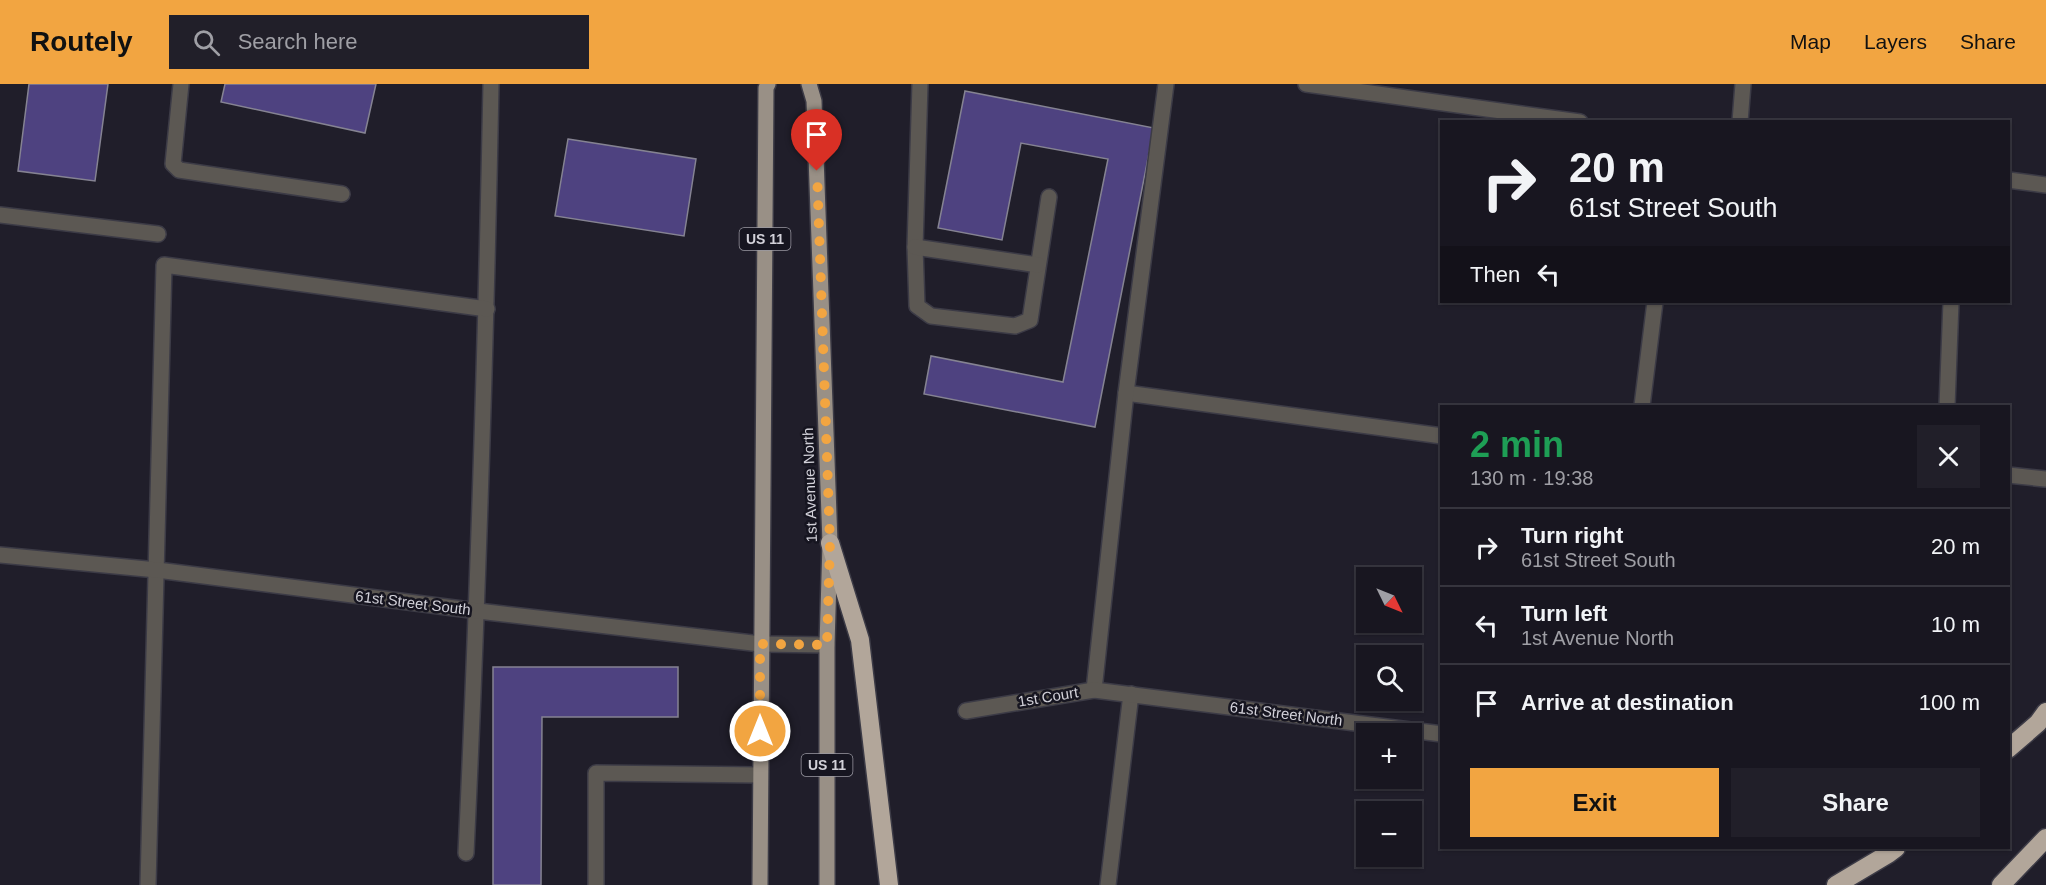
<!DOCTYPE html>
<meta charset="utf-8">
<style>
:root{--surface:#181620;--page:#211f29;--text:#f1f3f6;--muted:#9f9fa5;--line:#36353e;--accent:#f2a541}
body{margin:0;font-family:Helvetica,sans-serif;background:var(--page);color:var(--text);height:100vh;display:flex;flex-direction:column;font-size:22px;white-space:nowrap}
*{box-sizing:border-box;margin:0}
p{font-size:20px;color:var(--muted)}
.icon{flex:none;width:33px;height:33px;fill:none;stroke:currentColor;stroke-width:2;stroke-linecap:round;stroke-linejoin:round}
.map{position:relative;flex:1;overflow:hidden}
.sheet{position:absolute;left:1440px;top:321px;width:570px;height:444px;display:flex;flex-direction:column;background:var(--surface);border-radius:0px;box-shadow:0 2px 4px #0004,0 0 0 2px var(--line)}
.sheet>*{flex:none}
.hud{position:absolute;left:1440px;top:36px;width:570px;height:183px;border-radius:0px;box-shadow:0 2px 4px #0004,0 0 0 2px var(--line);background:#181620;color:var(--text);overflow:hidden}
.needle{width:39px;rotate:133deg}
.buttons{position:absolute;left:1356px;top:483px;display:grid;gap:12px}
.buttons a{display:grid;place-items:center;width:66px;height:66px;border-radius:0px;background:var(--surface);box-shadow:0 2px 4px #0004,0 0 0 2px var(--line);font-size:30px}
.pin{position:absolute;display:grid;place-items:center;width:51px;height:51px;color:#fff;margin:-62px -26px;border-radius:50% 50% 50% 0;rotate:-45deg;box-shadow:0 0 6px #0007}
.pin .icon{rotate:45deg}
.me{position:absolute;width:66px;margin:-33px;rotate:0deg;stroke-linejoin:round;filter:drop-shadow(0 0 4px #0008)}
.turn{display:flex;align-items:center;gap:21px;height:126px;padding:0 30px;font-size:27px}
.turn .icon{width:78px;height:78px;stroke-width:2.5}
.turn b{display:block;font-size:42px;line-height:51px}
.then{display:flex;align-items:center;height:57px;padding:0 30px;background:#0003;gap:12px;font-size:22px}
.round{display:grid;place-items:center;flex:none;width:63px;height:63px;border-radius:0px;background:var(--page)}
.head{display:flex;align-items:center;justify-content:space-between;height:102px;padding:0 30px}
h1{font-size:36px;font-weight:800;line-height:45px;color:#1e9e55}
.cta{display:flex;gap:12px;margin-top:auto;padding:12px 30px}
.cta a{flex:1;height:69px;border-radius:0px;background:var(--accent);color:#111;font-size:24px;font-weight:800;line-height:69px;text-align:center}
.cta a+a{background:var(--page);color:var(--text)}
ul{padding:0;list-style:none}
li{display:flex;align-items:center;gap:18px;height:78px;padding:0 30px;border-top:2px solid var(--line)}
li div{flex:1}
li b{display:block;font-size:22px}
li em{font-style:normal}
header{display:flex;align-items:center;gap:36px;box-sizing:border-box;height:84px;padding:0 30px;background:var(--accent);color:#111}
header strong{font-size:28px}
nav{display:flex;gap:33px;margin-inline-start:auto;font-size:21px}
.search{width:420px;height:54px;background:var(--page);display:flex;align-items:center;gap:15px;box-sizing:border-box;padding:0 21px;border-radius:0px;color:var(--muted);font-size:22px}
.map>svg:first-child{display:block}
</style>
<header>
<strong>Routely</strong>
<div class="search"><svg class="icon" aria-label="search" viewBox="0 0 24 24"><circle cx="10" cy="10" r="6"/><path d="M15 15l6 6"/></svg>Search here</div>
<nav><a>Map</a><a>Layers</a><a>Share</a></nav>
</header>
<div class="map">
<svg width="2046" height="801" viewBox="0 0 2046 801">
<rect width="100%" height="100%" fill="#201e2a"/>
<g fill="#4e4280" stroke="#858392" stroke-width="1.5">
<path d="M 29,0 L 108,0 L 95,97 L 18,87 Z"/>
<path d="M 225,0 L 376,0 L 365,49 L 221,18 Z"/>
<path d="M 965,7 L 1154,44 L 1095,343 L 924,310 L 931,272 L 1063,298 L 1108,75 L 1021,59 L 1002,156 L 938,144 Z"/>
<path d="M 568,55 L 696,75 L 684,152 L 555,132 Z"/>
<path d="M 493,583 L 678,583 L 678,633 L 542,633 L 541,801 L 493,801 Z"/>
</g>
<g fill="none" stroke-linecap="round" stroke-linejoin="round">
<defs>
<g id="service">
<path d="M 181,0 L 173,80 L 179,86 L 342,110"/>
<path d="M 920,0 L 915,163 L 917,222 L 931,232 L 1015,242 L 1030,236 L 1049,113"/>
<path d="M 0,131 L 158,150"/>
<path d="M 915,163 L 1038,181"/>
<path d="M 1126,309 L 1442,352"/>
<path d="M 1642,322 L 1655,218"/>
<path d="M 2008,391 L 2045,395"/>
<path d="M 1094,606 L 1126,309 L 1166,0"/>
<path d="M 466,769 C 478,513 486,257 491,0"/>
<path d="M 148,801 L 164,181 L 487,225"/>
<path d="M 596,801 L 596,689 L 760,691"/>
<path d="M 1108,801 L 1131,610"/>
</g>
<g id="minor">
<path d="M 1306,0 L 1580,38"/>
<path d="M 1740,38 L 1743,0"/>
<path d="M 2008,96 L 2046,101"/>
<path d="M 1947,322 L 1951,218"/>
<path d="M 0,471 L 157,486 L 478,527 L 761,560 L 827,561"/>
<path d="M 966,627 L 1094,606 L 1442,650"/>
</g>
<g id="primary">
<path d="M 809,0 L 814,17 L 830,459 L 827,561 L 827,801"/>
<path d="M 760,801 L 766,4 L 768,0"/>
</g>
<g id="motorway">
<path d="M 830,459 L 860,556 L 889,801"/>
<path d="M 2008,665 L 2038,639 L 2046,628"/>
<path d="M 1836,801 L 1888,770 L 1896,764"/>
<path d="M 2001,801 L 2046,754"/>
</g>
</defs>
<use href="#service" stroke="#3c3b46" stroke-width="18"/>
<use href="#minor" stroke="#3c3b46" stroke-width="18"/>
<use href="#primary" stroke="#3c3b46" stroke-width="18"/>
<use href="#motorway" stroke="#3c3b46" stroke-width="21"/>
<use href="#service" stroke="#5c5853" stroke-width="15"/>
<use href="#minor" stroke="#5c5853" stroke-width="15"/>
<use href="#primary" stroke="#999086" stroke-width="15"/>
<use href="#motorway" stroke="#b2a69a" stroke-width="18"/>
</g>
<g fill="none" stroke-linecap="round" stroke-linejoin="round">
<path stroke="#f2a541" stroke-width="10" stroke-dasharray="0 18" d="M 760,647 L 760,560 L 827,561 L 830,459 L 817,87"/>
</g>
<g text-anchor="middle" stroke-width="5" stroke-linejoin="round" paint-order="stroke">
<g fill="#161520" stroke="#9a99a2" stroke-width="1.5">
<rect x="739.5" y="144" width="51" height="22" rx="4.5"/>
<rect x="801.5" y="670" width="51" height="22" rx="4.5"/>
</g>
<g font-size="14" font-weight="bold" fill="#d2d1d9">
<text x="765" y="160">US 11</text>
<text x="827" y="686">US 11</text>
</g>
<g font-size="15" fill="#d2d1d9" stroke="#161520">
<text transform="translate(810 401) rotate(-92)" y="5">1st Avenue North</text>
<text transform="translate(413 519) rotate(7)" y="5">61st Street South</text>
<text transform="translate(1048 613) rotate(-9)" y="5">1st Court</text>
<text transform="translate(1286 630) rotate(7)" y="5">61st Street North</text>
</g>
</g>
</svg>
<div class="buttons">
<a><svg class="needle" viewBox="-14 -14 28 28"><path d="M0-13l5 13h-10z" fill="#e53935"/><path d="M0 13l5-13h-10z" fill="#9f9fa5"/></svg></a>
<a><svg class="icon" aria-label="search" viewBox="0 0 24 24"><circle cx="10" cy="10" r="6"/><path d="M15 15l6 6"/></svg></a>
<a>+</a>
<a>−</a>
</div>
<div class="pin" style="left:817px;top:87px;background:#d93025"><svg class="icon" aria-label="arrive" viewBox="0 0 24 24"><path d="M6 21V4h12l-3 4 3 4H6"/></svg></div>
<svg class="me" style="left:760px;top:647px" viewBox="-20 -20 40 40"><circle r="17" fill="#f2a541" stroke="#fff" stroke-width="3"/><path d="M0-11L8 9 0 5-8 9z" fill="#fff"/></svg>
<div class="hud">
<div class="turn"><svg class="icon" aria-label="right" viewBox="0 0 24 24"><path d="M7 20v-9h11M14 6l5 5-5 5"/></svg><div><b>20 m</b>61st Street South</div></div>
<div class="then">Then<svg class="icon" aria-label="left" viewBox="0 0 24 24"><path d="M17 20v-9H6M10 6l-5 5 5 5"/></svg></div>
</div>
<section class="sheet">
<div class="head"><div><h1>2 min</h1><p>130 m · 19:38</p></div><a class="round"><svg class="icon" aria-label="close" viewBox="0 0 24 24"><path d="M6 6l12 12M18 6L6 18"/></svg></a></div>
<ul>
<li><svg class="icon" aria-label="right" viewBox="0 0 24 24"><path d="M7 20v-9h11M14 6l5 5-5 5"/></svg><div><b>Turn right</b><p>61st Street South</p></div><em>20 m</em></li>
<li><svg class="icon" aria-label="left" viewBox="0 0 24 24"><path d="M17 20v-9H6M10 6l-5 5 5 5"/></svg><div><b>Turn left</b><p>1st Avenue North</p></div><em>10 m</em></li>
<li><svg class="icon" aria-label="arrive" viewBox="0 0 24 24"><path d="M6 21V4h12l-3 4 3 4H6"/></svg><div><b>Arrive at destination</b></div><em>100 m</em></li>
</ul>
<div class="cta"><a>Exit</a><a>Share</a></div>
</section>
</div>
